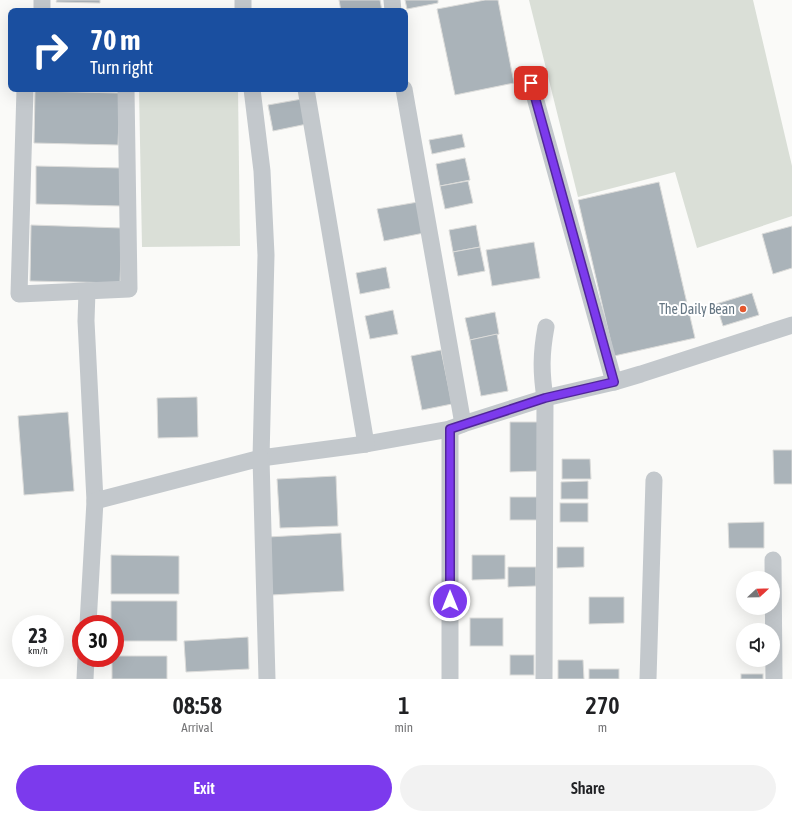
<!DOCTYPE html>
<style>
:root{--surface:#fff;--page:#f2f2f2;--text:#202124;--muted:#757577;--accent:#7c3aed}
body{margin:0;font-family:"Asap Condensed",sans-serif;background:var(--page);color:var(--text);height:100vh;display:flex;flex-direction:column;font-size:15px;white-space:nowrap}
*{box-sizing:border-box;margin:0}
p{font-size:13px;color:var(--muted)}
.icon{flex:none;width:22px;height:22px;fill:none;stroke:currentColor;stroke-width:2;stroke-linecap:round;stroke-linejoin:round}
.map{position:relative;height:679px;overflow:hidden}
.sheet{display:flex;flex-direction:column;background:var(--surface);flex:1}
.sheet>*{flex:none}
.banner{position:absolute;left:8px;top:8px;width:400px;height:84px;border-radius:8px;box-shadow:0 4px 16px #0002;background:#1a4fa0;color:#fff;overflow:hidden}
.needle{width:26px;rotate:68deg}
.tools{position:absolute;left:736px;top:571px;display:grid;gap:8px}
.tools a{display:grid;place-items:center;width:44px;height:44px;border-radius:50%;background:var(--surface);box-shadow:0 4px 16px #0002;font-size:20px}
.speed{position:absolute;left:12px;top:615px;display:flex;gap:8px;font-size:20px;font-weight:700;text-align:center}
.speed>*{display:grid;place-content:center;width:52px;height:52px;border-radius:50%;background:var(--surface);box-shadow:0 4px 16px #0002;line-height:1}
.speed small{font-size:10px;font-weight:400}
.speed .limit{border:6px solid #d22;background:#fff;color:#111}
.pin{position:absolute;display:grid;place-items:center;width:34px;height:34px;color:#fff;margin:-17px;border-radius:8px;box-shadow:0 2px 6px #0006}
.me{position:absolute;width:44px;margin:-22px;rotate:0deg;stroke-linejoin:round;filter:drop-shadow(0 0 3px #0008)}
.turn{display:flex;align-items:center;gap:14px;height:84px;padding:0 16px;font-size:18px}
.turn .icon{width:52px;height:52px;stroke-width:2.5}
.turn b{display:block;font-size:28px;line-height:34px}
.eta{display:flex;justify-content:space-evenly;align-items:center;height:68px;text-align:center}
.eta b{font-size:24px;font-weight:600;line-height:28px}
.button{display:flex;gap:8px;margin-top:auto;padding:8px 16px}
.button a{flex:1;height:46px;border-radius:24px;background:var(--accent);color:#fff;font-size:16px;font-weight:600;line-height:46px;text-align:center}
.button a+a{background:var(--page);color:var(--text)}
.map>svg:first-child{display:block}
</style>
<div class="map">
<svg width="792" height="679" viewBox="0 0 792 679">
<rect width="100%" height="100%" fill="#fafaf8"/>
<g fill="#dadfd7">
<path d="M 529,0 L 753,0 L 792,166 L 792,216 L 697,248 L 675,172 L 578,197 Z"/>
<path d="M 139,89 L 238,89 L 240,246 L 142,247 Z"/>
</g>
<g fill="#aab3b9" stroke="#dcdcda">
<path d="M 57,0 L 100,0 L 100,3 L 56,2 Z"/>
<path d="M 339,0 L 380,0 L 382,11 L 341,11 Z"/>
<path d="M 405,0 L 438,0 L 438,3 L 407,9 Z"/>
<path d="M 485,0 L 498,0 L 514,83 L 455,95 L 437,9 Z"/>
<path d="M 49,9 L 104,10 L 104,11 L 49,11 Z"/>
<path d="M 35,91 L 120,93 L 118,145 L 34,143 Z"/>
<path d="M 302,99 L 307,124 L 273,131 L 268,105 Z"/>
<path d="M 462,134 L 465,147 L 432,154 L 429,140 Z"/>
<path d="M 465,158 L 470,180 L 440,186 L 436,164 Z"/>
<path d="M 36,166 L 122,168 L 121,206 L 36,204 Z"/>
<path d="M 468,181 L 473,203 L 445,209 L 440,186 Z"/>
<path d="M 659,182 L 695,338 L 614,356 L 578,200 Z"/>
<path d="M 418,202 L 424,233 L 384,241 L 377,209 Z"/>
<path d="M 31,225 L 122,228 L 120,283 L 30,281 Z"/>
<path d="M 476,225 L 480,247 L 453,252 L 449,230 Z"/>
<path d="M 792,226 L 792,268 L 773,274 L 762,234 Z"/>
<path d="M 534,242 L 540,278 L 492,286 L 486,250 Z"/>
<path d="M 480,247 L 485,271 L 458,276 L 453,252 Z"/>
<path d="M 386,267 L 390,288 L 360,294 L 356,273 Z"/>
<path d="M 752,293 L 759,315 L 723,326 L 716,304 Z"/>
<path d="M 393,310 L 398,334 L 370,339 L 365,316 Z"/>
<path d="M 495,312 L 499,334 L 470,340 L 465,318 Z"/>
<path d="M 497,334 L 508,391 L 481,396 L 470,340 Z"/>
<path d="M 441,350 L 452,404 L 422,410 L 411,356 Z"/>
<path d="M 197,397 L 198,437 L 158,438 L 157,398 Z"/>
<path d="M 68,412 L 74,491 L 24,495 L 18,416 Z"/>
<path d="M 510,422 L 540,422 L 541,471 L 510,472 Z"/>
<path d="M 773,450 L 792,450 L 792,484 L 774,484 Z"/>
<path d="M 562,459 L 590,459 L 591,479 L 562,479 Z"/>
<path d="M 336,476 L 338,526 L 280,528 L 277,479 Z"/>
<path d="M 588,481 L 588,499 L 561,499 L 561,482 Z"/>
<rect x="510" y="497" width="29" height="23"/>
<rect x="560" y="503" width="28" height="19"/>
<path d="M 764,522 L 764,548 L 729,548 L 728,523 Z"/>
<path d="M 341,533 L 344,591 L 271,595 L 268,537 Z"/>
<path d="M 557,547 L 584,547 L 584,567 L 557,568 Z"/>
<path d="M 111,555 L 179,556 L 179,594 L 111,594 Z"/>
<path d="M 472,555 L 505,555 L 505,579 L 472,580 Z"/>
<path d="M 508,567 L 536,567 L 536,586 L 508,587 Z"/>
<path d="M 589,597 L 624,597 L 624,623 L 589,624 Z"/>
<path d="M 111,601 L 177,601 L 177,641 L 115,641 L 115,624 L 111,624 Z"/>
<rect x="470" y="618" width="33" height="28"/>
<path d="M 248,637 L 249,669 L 186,672 L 184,641 Z"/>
<rect x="510" y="655" width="24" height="20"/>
<path d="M 115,656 L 167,656 L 167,679 L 112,679 L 112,658 L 115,658 Z"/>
<path d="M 558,660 L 583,660 L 584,679 L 558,679 Z"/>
<rect x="589" y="669" width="30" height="10"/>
<rect x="741" y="674" width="22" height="5"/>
</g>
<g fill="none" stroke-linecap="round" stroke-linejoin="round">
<g stroke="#c3c8cc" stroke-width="17">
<path d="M 243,0 L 243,11"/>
<path d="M 392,0 L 393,11"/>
<path d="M 42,11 L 42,0"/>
<path d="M 531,83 L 614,382"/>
<path d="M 25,89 L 19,294 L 129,289 L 126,89"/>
<path d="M 252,89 L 262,171 L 266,255 L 261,458 L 366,444 L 450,429 L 463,424"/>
<path d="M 306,89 L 366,444"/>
<path d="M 404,89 L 463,424 L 545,398 L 614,382 L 641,374 L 792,325"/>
<path d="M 87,291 L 86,321 L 95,501 L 88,624"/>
<path d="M 95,501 L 261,458 L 267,679"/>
<path d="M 773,560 L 774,679"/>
<path d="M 85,679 L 86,658"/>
<path d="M 450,679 L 450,429"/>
<path d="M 544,679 L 545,398 C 541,372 541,354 546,327"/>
<path d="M 648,679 L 654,480"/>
</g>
</g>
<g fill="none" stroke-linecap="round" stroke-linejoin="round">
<defs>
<path id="route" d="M 450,601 L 450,429 L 545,398 L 614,382 L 531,83"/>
</defs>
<use href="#route" stroke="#51269a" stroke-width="10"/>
<use href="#route" stroke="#7c3aed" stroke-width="7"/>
</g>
<circle fill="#e4572e" stroke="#fff" stroke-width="1.5" cx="743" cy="309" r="4"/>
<g text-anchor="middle" stroke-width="4" stroke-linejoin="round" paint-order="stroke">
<g font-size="14" fill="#657683" stroke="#fff" text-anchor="end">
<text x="735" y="314">The Daily Bean</text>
</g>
</g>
</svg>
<div class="tools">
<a><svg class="needle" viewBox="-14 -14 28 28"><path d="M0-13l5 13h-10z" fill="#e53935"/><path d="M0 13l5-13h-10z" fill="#757577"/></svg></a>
<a><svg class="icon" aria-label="sound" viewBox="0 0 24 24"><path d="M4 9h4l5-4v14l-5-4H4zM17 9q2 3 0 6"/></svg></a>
</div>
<div class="speed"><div>23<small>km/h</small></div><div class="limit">30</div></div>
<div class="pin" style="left:531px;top:83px;background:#d93025"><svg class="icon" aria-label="arrive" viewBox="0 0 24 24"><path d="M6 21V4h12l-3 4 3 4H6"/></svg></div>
<svg class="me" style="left:450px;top:601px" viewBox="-20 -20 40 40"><circle r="17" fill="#7c3aed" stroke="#fff" stroke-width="3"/><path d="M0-11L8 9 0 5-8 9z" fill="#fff"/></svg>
<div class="banner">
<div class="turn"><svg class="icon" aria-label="right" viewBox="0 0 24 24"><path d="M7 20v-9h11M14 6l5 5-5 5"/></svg><div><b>70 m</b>Turn right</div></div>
</div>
</div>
<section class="sheet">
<div class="eta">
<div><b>08:58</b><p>Arrival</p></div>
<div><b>1</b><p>min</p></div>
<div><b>270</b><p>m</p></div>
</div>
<div class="button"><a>Exit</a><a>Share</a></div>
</section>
